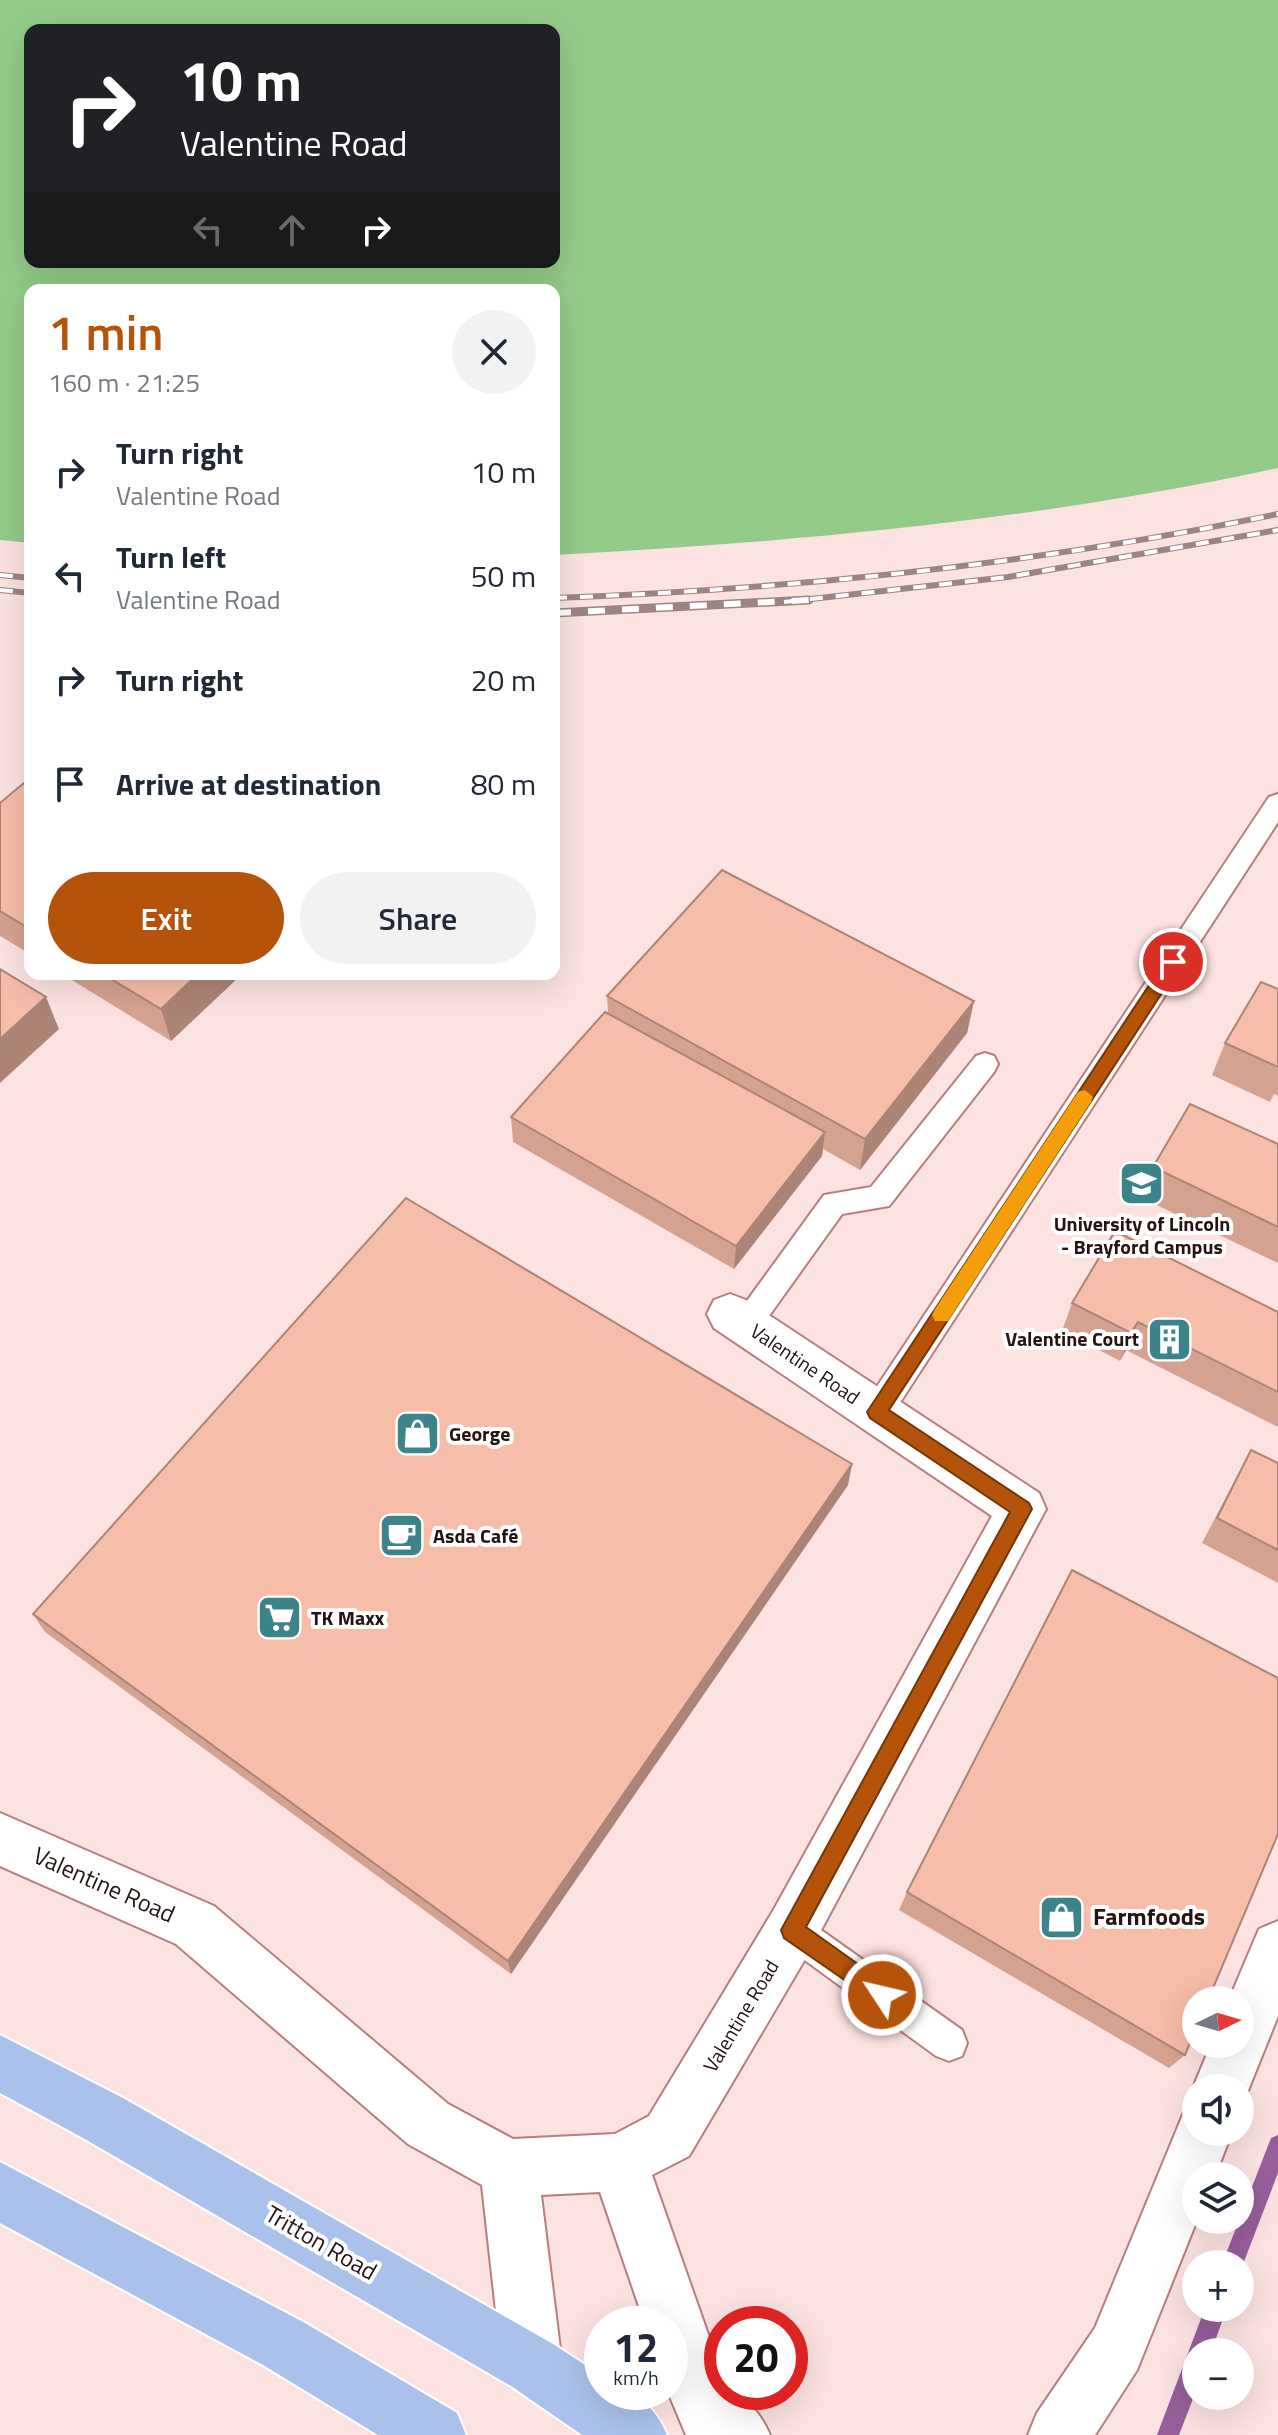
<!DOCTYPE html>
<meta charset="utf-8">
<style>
:root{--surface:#fff;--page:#f2f2f3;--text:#1f2937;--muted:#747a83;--accent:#b45309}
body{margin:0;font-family:"Titillium Web",sans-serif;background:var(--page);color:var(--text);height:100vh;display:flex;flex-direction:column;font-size:30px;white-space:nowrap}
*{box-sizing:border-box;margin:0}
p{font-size:26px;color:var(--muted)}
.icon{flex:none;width:44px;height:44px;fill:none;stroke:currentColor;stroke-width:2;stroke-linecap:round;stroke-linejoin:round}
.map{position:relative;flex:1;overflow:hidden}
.side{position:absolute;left:24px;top:284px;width:536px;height:696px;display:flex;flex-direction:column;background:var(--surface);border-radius:16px;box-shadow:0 8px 32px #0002}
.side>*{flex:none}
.banner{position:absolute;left:24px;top:24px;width:536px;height:244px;border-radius:16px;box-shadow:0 8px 32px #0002;background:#202124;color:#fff;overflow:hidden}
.needle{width:52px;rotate:85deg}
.controls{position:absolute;left:1182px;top:1986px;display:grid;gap:16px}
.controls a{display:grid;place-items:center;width:72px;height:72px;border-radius:50%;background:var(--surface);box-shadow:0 8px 32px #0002;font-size:40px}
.speed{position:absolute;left:584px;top:2306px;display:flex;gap:16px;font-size:40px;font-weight:700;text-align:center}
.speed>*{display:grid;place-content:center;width:104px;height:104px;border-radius:50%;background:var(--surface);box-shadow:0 8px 32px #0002;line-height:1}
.speed small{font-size:20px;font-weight:400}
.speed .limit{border:12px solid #d22;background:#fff;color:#111}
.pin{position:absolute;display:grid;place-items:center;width:68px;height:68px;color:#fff;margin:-34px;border:4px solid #fff;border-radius:50%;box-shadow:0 2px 8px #0007}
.me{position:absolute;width:88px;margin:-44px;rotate:305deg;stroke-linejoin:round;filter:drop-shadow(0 0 6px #0008)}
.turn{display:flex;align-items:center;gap:28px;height:168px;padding:0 24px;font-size:36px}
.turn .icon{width:104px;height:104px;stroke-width:2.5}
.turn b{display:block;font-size:56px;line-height:68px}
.lanes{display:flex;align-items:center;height:76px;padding:0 24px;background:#0003;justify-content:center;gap:40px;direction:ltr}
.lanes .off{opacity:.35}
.round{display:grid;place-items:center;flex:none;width:84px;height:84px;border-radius:42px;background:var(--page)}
.head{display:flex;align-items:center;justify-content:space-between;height:136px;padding:0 24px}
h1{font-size:48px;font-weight:600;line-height:60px;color:var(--accent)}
.action{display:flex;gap:16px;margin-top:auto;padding:16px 24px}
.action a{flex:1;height:92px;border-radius:48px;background:var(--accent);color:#fff;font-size:32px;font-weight:600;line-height:92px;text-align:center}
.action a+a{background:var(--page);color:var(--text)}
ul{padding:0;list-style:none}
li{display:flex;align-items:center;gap:24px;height:104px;padding:0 24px}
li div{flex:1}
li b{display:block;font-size:30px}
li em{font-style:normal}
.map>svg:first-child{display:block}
</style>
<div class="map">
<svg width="1278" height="2435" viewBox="0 0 1278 2435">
<rect width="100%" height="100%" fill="#fce2e1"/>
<path fill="#93ca89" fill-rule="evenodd" d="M 0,0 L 1278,0 L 1278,468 C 1039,520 798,542 554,555 L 554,290 L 30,290 L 30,543 L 0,540 ZM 30,30 L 554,30 L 554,262 L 30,262 Z"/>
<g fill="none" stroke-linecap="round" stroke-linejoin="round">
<g fill="#985e9c" fill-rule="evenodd">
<path d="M 1278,2135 L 1278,2173 L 1240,2272 L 1240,2264 L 1222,2264 L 1271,2138 Z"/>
<path d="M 1205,2308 L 1227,2308 L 1211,2352 L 1196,2352 L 1196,2391 L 1179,2435 L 1157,2435 Z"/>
</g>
<defs>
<g id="lane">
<path d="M 1278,794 L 1278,822 L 888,1421 L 877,1425 L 866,1421 L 862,1412 L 866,1403 L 1269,797 Z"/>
<path d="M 985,1053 L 994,1056 L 998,1064 L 994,1072 L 889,1206 L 842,1214 L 756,1334 L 746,1338 L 736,1334 L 732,1325 L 736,1316 L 824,1195 L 871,1187 L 976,1056 Z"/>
<path d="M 792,1913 L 804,1918 L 962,2030 L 967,2043 L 962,2056 L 949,2061 L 936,2056 L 780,1942 L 775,1930 L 780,1918 Z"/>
</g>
<g id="street">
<path d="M 730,1294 L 746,1300 L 1039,1493 L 1046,1509 L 811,1949 L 689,2156 L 652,2175 L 722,2374 L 722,2392 C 745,2392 762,2416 770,2435 L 686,2435 L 668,2392 L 670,2324 L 645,2324 L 600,2192 L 541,2195 L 562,2365 L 553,2386 L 532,2395 L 511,2386 L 502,2365 L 482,2185 L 408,2144 L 176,1944 L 0,1866 L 0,1813 L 214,1906 L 448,2104 L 513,2139 L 615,2134 L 649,2116 L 773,1911 L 992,1516 L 714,1328 L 707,1314 L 714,1300 Z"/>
<path d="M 1278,1921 L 1278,2016 L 1241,2108 L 1240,2088 L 1196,2088 L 1196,2096 L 1193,2088 L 1211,2044 L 1240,2044 L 1240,2000 L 1229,2000 L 1259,1929 Z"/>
<path d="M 1196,2107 L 1196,2132 L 1232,2132 L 1215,2176 L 1196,2176 L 1197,2220 L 1137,2370 L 1095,2435 L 1028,2435 L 1037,2413 L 1095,2328 L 1184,2112 Z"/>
</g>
<g id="primary">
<path d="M 0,2035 L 123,2098 L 553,2344 L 602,2376 L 602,2392 C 636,2392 654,2404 667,2435 L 582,2435 L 511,2386 L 83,2138 L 0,2093 Z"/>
<path d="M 0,2162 L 305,2323 L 457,2413 L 466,2435 L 378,2435 L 263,2365 L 0,2223 Z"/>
</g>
</defs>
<use href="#lane" stroke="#b87e7d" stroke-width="4"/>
<use href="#street" stroke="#b87e7d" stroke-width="4"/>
<use href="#primary" stroke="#fff" stroke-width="4"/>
<use href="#lane" fill="#fff" fill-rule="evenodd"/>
<use href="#street" fill="#fff" fill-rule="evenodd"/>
<use href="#primary" fill="#aac2eb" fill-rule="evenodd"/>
<defs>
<g id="rail-far1">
<path d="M 0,575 L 30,578"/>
<path d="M 0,590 L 30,593"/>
<path d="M 554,598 C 798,589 1038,564 1278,514"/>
<path d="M 784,602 L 1008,577 L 1278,530"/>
</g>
<path id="rail" d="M 554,613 L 809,600"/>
</defs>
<use href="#rail-far1" stroke="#9d8484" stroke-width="6"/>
<use href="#rail" stroke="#9d8484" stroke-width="9"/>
<use href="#rail-far1" stroke="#fff" stroke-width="4" stroke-dasharray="13" stroke-linecap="butt"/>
<use href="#rail" stroke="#fff" stroke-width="6" stroke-dasharray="17" stroke-linecap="butt"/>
</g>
<g fill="#d4a390">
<path d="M 30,778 L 30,954 L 0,936 L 0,803 Z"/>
<path d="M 62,974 L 242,974 L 171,1041 Z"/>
<path d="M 1278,989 L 1278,1096 L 1274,1094 L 1270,1102 L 1212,1075 L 1225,1043 Z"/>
<path d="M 607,996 L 974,1001 L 967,1033 L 860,1170 L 823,1149 L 822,1156 L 734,1269 L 513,1142 L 511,1117 L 608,1013 Z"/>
<path d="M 1278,1144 L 1278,1263 L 1142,1198 L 1153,1167 Z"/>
<path d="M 1072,1303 L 1278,1312 L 1278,1427 L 1126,1350 L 1120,1361 L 1062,1331 Z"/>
<path d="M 1251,1450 L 1278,1463 L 1278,1583 L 1202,1543 L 1237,1476 Z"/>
<path d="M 852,1464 L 848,1485 L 511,1974 L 45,1632 L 33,1614 Z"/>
<path d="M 907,1892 L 1185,2055 L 1169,2068 L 899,1910 Z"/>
</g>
<g fill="#ac8476">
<path d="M 198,974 L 242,974 L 171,1041 L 161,1009 Z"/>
<path d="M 46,997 L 59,1029 L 0,1083 L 0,1039 Z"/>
<path d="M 974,1001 L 967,1033 L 860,1170 L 865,1139 Z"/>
<path d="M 825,1132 L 822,1156 L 734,1269 L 736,1246 Z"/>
<path d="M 1138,1322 L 1126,1350 L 1120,1361 L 1131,1333 Z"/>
<path d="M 852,1464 L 848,1485 L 511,1974 L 508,1961 Z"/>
</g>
<g fill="#f6bda8" stroke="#ac8476" stroke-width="2">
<path d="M 30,778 L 30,929 L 0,911 L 0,803 Z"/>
<path d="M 722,870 L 974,1001 L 865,1139 L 607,996 Z"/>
<path d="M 0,969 L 46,997 L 0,1039 Z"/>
<path d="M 103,974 L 198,974 L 161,1009 Z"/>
<path d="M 1261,982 L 1278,989 L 1278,1067 L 1225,1043 Z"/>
<path d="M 605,1012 L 825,1132 L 736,1246 L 511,1117 Z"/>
<path d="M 1190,1104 L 1278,1144 L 1278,1227 L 1153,1167 Z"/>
<path d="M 406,1198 L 852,1464 L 508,1961 L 33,1614 Z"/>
<path d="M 1115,1231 L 1278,1312 L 1278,1392 L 1138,1322 L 1131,1333 L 1072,1303 Z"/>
<path d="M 1251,1450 L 1278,1463 L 1278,1550 L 1217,1518 Z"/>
<path d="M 1072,1570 L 1278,1678 L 1278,1834 L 1208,2000 L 1196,2000 L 1196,2028 L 1185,2055 L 907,1892 Z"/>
</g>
<path fill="#b45309" stroke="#753606" stroke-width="2" d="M 1173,956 L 1179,958 L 1182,962 L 1179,967 L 889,1410 L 1029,1503 L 1032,1509 L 806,1927 L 890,1987 L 893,1995 L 890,2003 L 882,2006 L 784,1938 L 781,1930 L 1010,1512 L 870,1418 L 867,1412 L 1167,958 Z"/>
<path fill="#f59e0b" d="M 1085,1090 L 1093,1097 L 1091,1102 L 948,1321 L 935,1321 L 932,1315 L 935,1309 L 1078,1092 Z"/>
<defs>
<symbol id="university-square" viewBox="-11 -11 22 22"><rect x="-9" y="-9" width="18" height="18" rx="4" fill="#3c8489" stroke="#fff"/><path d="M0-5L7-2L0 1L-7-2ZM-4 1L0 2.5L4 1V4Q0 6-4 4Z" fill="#fff"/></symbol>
<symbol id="building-square" viewBox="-11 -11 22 22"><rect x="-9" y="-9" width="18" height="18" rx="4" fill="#3c8489" stroke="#fff"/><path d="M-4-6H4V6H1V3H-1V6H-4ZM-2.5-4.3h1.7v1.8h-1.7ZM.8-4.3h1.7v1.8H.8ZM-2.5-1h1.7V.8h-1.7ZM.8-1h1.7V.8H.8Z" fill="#fff"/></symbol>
<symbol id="shop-square" viewBox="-11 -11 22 22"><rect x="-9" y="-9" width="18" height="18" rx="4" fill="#3c8489" stroke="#fff"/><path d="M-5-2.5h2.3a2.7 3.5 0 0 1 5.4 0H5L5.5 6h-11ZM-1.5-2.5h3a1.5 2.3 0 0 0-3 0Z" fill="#fff"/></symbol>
<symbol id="cafe-square" viewBox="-11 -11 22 22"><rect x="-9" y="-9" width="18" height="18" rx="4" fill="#3c8489" stroke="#fff"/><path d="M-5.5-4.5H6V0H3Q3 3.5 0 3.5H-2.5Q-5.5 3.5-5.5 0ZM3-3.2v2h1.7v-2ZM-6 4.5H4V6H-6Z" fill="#fff"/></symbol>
<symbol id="supermarket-square" viewBox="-11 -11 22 22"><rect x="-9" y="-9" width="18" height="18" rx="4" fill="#3c8489" stroke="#fff"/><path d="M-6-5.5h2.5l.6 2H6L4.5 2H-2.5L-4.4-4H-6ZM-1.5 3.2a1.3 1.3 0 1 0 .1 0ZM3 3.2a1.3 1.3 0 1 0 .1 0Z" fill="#fff"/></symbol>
</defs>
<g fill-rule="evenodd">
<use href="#university-square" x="1116" y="1158" width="51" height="51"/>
<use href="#building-square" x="1144" y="1314" width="51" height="51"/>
<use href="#shop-square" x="392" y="1408" width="51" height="51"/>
<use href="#cafe-square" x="376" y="1510" width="51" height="51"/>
<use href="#supermarket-square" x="254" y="1592" width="51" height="51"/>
<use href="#shop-square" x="1036" y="1892" width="51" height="51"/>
</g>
<g text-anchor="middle" stroke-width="8" stroke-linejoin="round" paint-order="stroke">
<g font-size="20" font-weight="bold" fill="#281212" stroke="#fff" text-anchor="start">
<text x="1142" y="1231" text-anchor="middle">University of Lincoln<tspan x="1142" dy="23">- Brayford Campus</tspan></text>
<text x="1139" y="1346" text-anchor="end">Valentine Court</text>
<text x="449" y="1441">George</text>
<text x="433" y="1543">Asda Café</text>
<text x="311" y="1625">TK Maxx</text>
</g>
<g font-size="20" fill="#281212" stroke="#fff">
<text transform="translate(805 1364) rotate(34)" y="7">Valentine Road</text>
<text transform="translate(741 2016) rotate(-59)" y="7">Valentine Road</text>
</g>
<g font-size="24" fill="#281212" stroke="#fff">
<text transform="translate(104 1885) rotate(24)" y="8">Valentine Road</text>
<text transform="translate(321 2243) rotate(30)" y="8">Tritton Road</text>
</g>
<g font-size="24" font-weight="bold" fill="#281212" stroke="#fff" text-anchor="start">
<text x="1093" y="1925">Farmfoods</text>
</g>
</g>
</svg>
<div class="controls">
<a><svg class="needle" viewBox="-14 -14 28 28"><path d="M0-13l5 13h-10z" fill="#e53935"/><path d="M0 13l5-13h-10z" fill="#747a83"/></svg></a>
<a><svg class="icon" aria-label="sound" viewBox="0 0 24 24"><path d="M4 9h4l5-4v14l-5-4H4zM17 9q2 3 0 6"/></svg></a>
<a><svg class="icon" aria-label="layers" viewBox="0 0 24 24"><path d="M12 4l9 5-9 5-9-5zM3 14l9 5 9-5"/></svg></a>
<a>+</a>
<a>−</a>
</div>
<div class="speed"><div>12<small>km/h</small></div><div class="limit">20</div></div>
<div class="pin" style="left:1173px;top:962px;background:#d93025"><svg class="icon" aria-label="arrive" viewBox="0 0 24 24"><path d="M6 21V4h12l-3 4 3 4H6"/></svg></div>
<svg class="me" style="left:882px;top:1995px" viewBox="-20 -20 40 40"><circle r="17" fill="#b45309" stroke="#fff" stroke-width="3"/><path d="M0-11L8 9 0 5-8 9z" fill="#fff"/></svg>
<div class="banner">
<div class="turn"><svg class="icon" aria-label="right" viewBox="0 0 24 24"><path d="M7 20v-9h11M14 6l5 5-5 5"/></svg><div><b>10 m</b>Valentine Road</div></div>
<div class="lanes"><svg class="icon off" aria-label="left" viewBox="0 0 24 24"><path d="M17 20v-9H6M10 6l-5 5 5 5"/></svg><svg class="icon off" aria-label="ahead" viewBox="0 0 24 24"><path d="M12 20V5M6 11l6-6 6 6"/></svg><svg class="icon" aria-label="right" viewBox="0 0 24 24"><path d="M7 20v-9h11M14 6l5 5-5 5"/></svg></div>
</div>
<section class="side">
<div class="head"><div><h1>1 min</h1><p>160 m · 21:25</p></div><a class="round"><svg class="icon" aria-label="close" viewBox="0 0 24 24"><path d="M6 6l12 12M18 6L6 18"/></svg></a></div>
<ul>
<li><svg class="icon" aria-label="right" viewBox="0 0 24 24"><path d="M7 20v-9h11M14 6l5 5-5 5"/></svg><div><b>Turn right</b><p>Valentine Road</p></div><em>10 m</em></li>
<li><svg class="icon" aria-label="left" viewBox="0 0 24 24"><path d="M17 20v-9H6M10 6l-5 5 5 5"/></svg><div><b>Turn left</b><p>Valentine Road</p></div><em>50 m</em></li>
<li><svg class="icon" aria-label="right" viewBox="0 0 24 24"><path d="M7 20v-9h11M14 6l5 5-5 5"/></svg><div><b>Turn right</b></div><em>20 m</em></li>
<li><svg class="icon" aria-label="arrive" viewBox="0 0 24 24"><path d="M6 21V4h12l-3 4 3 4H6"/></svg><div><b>Arrive at destination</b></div><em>80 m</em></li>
</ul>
<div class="action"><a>Exit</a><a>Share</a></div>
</section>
</div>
